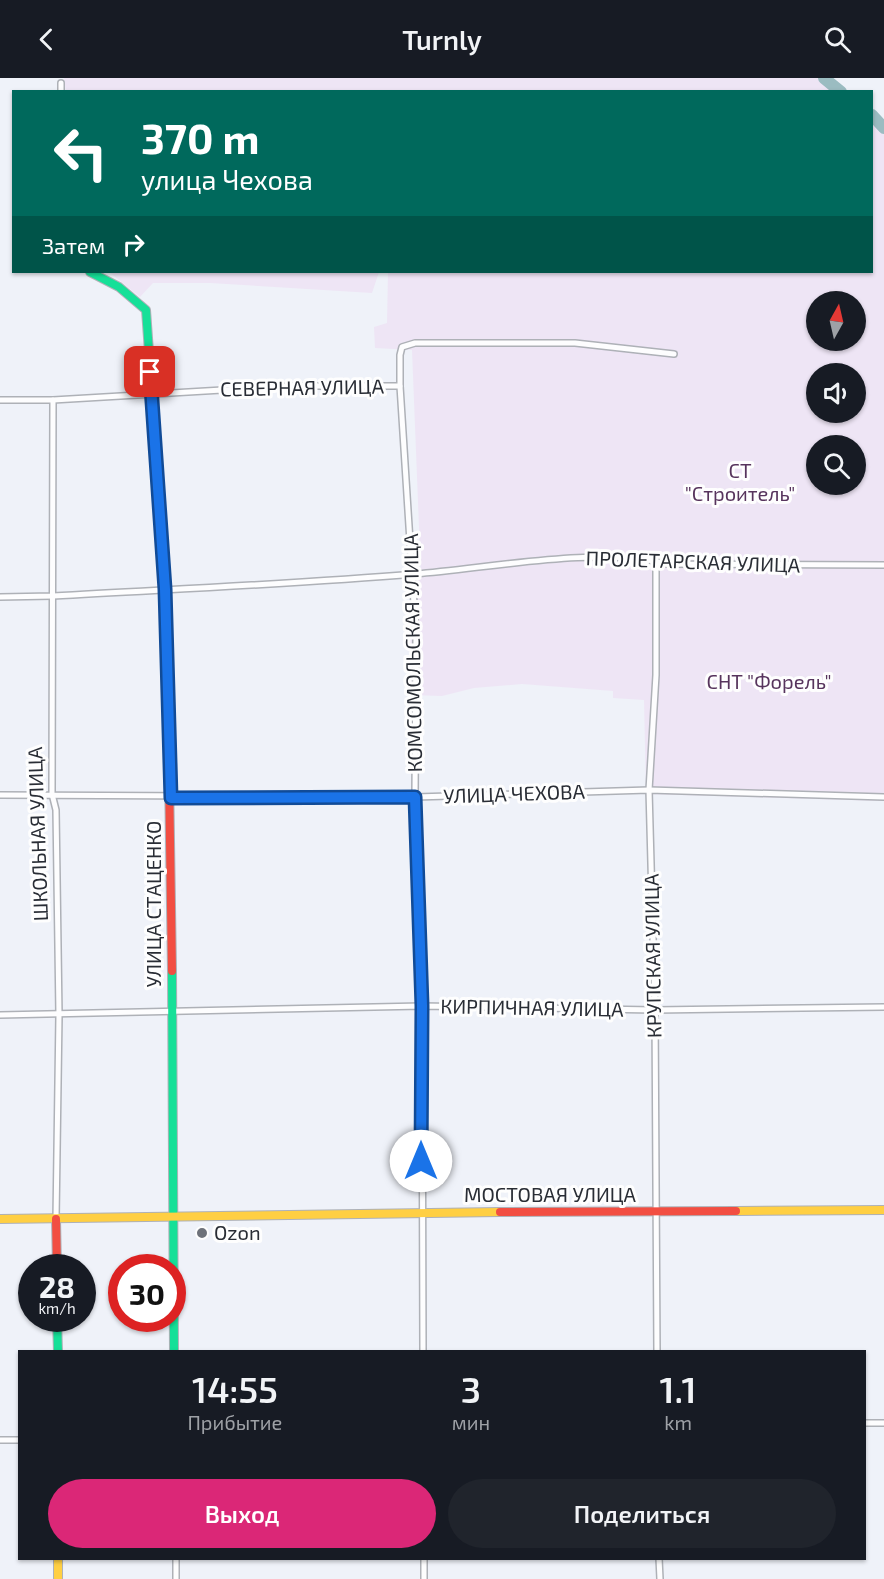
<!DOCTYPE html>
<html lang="ru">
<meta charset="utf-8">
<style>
:root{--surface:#171b24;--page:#20242c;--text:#f1f3f6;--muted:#9ea1a6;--accent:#db2777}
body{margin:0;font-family:"Exo 2",sans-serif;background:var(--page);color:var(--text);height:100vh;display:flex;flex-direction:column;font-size:22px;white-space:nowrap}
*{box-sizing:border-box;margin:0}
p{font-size:20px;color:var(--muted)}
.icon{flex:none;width:33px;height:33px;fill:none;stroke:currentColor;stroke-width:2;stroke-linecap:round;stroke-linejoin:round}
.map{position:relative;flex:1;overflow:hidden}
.details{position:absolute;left:18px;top:1272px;width:848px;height:210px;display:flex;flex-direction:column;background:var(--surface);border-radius:0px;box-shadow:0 2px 4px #0004}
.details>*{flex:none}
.guide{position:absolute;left:12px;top:12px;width:861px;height:183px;border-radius:0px;box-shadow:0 2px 4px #0004;background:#00695c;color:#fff;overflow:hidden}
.needle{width:39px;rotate:8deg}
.fabs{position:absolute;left:806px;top:213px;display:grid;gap:12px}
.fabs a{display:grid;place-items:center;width:60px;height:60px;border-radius:50%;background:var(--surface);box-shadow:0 2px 4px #0004;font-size:30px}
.speed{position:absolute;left:18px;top:1176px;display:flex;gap:12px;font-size:30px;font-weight:700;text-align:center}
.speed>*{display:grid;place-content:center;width:78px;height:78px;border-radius:50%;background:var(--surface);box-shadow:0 2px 4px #0004;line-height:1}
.speed small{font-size:15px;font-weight:400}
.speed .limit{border:9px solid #d22;background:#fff;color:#111}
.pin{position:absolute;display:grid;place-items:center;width:51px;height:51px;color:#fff;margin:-26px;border-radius:12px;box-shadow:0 3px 9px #0006}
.me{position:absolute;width:66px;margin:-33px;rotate:0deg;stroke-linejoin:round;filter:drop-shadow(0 0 4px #0008)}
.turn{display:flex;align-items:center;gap:21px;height:126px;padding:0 30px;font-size:27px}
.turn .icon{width:78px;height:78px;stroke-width:2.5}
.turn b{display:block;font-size:42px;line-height:51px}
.then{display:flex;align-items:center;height:57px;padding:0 30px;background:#0003;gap:12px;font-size:22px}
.eta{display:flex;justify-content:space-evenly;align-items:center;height:102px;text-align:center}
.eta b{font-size:36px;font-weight:600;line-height:42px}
.action{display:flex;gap:12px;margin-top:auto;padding:12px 30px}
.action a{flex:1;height:69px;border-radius:36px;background:var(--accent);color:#fff;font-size:24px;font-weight:600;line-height:69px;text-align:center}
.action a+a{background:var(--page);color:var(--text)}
header{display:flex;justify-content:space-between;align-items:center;height:78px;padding:0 30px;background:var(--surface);font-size:27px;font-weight:600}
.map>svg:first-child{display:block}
</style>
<header><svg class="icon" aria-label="back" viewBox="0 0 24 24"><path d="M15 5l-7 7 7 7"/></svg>Turnly<svg class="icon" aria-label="search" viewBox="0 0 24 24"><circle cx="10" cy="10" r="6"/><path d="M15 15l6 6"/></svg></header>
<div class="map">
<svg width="884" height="1501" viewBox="0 0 884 1501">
<rect width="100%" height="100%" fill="#eff2f9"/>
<g fill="#eee5f5" fill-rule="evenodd">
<path d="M 64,0 L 824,0 L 841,13 L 66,14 Z"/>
<path d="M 872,37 L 884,50 L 884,723 L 646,716 L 644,622 L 613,620 L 613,613 L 522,606 L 474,610 L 442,618 L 410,617 L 410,502 L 421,500 L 412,272 L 375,270 L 374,249 L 387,245 L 388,194 L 872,194 ZM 816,224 L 855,224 L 855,262 L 816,262 ZM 816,296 L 855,296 L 855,334 L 816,334 ZM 816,368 L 855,368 L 855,406 L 816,406 Z"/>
<path d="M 109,194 L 379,194 L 372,215 L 210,205 L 153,205 L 140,219 Z"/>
</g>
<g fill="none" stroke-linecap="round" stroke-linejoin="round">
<g stroke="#9bbcc1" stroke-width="12">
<path d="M 824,0 L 841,14"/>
<path d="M 872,37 L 884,50"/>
</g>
<defs>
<g id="street">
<path d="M 61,14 L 61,5"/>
<path d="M 400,308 L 416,557 L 415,719 L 422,928 L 423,1274"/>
<path d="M 0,322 L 53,322 L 291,308 L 400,308 L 400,277 L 402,269 L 415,265 L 575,265 L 674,276"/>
<path d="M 53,322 L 52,716 L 56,732 L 59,937 L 56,1141"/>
<path d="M 656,483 L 656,597 L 649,712 L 655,932 L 657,1274"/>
<path d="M 0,519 L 53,518 C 173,511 295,506 415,496 C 491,490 596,468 668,486 L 884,487"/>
<path d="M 0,717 L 415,719 L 649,712 L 884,719"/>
<path d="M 0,937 L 422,928 L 655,932 L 884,929"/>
<path d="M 864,1345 L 884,1345"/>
<path d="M 0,1362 L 20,1362"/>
<path d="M 176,1480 L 176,1501"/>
<path d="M 659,1480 L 660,1501"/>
<path d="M 424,1501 L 424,1480"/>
</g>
<g id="fast">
<path d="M 90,194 L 119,209 L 146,232 L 166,511 L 167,566"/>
<path d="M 172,893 L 174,1274"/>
<path d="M 57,1240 L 58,1274"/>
</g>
<g id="slow">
<path d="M 736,1133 L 884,1132"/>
<path d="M 0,1141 L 500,1134"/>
<path d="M 58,1480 L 58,1501"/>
</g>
<g id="jam">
<path d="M 167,566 L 172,893"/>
<path d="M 500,1134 L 736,1133"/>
<path d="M 56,1141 L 57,1190"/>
</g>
</defs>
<use href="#street" stroke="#aeb1b7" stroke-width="8"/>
<use href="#fast" stroke="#aeb1b7" stroke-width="10"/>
<use href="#slow" stroke="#aeb1b7" stroke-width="10"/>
<use href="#jam" stroke="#aeb1b7" stroke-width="10"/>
<use href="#street" stroke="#fdfdfe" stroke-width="5"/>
<use href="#fast" stroke="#16e098" stroke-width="8"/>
<use href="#slow" stroke="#ffcf43" stroke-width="8"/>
<use href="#jam" stroke="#f24e42" stroke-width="8"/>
</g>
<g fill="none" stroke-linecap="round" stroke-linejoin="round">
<defs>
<path id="route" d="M 150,294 L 165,511 L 171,720 L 415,719 L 422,928 L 421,1083"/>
</defs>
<use href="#route" stroke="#114b97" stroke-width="15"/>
<use href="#route" stroke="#1a73e8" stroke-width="10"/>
</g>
<circle fill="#6e727a" stroke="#fefefe" stroke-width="2" cx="202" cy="1155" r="6"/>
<g text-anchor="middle" stroke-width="6" stroke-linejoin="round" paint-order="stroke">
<g font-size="20" fill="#292d35" stroke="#fefefe">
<text transform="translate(302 310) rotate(-1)" y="7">СЕВЕРНАЯ УЛИЦА</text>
<text transform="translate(693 484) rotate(2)" y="7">ПРОЛЕТАРСКАЯ УЛИЦА</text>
<text transform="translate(413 575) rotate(-91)" y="7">КОМСОМОЛЬСКАЯ УЛИЦА</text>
<text transform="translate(514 716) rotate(-2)" y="7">УЛИЦА ЧЕХОВА</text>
<text transform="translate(38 756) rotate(-92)" y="7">ШКОЛЬНАЯ УЛИЦА</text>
<text transform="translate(154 826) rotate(-90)" y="7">УЛИЦА СТАЦЕНКО</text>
<text transform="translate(653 878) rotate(-91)" y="7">КРУПСКАЯ УЛИЦА</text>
<text transform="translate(532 930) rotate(1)" y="7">КИРПИЧНАЯ УЛИЦА</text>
<text x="550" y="1124">МОСТОВАЯ УЛИЦА</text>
</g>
<g font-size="20" fill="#57345d" stroke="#fefefe">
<text x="740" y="400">СТ<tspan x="740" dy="23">"Строитель"</tspan></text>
<text x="769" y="611">СНТ "Форель"</text>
</g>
<g font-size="20" fill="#292d35" stroke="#fefefe" text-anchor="start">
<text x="214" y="1162">Ozon</text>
</g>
</g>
</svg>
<div class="fabs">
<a><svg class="needle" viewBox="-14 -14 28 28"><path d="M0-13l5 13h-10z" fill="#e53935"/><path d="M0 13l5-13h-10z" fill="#9ea1a6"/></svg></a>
<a><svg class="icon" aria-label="sound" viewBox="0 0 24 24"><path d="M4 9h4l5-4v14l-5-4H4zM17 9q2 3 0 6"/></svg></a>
<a><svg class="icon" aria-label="search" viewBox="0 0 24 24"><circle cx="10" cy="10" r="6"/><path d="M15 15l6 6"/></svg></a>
</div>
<div class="speed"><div>28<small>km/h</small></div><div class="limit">30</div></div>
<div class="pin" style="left:150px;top:294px;background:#d93025"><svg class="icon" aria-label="arrive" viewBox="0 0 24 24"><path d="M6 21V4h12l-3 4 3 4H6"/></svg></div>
<svg class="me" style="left:421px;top:1083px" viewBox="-20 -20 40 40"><circle r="19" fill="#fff"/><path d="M0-13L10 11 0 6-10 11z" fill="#1a73e8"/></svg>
<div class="guide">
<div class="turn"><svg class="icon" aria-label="left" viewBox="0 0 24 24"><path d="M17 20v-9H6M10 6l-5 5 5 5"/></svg><div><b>370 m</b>улица Чехова</div></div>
<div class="then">Затем<svg class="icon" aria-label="right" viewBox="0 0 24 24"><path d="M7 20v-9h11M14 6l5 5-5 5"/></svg></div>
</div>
<section class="details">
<div class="eta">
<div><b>14:55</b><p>Прибытие</p></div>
<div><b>3</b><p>мин</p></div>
<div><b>1.1</b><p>km</p></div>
</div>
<div class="action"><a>Выход</a><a>Поделиться</a></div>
</section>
</div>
